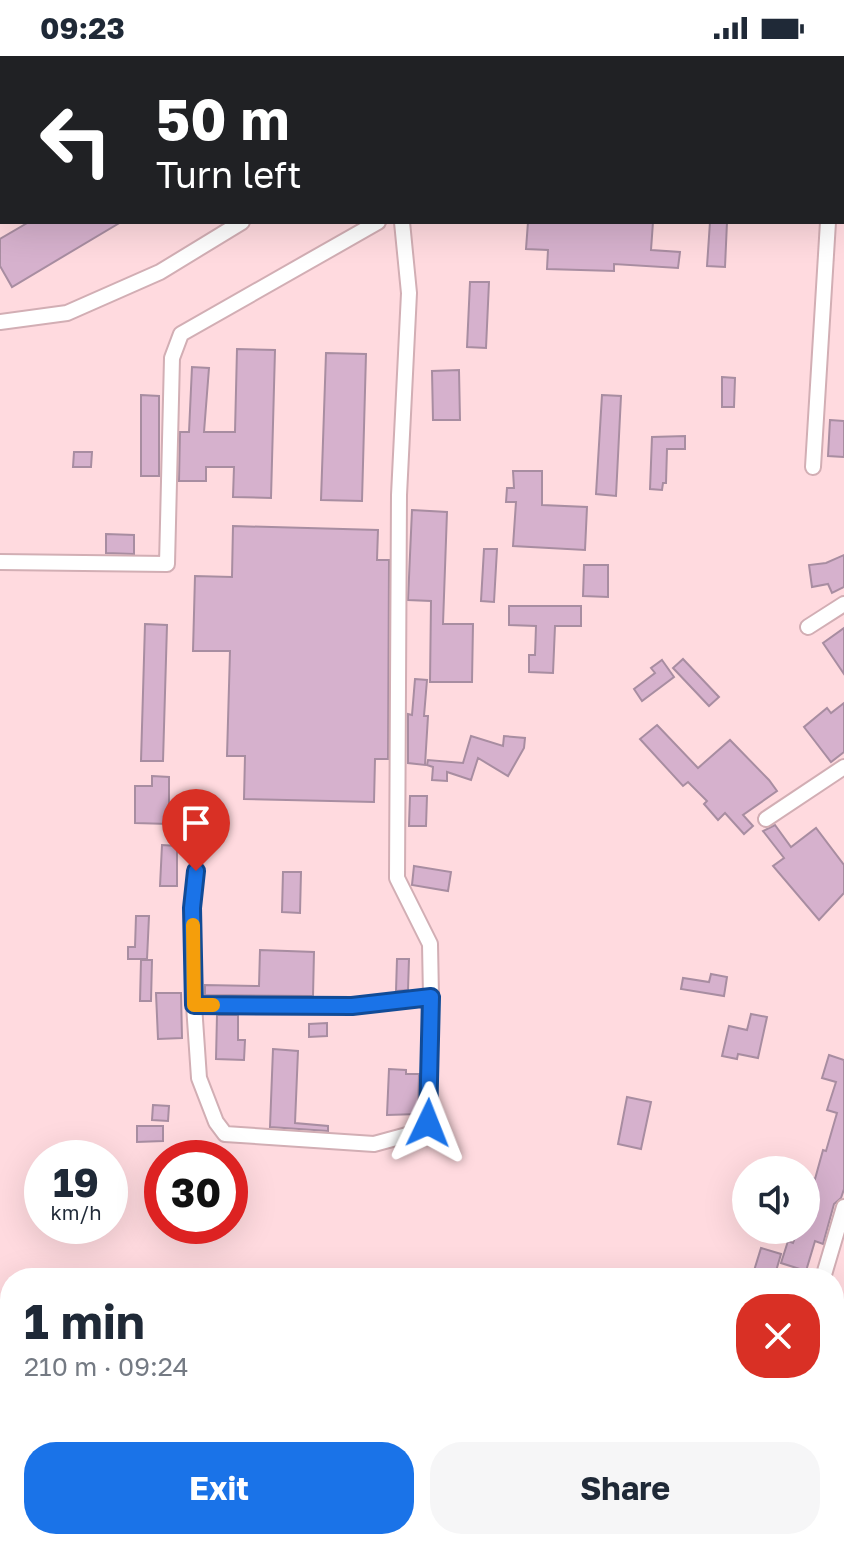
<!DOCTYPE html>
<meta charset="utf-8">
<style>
:root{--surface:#fff;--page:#f6f6f7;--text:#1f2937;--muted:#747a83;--accent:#1a73e8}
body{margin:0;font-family:"Golos Text",sans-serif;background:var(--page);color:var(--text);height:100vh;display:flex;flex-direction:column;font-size:30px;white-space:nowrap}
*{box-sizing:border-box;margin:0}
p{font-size:26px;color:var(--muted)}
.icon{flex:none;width:44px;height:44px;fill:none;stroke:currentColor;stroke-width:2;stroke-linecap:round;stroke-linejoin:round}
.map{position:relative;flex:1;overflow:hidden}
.drawer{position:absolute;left:0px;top:1212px;width:844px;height:282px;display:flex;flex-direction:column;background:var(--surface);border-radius:32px 32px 0 0;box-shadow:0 8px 32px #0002}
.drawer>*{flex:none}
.guide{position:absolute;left:0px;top:0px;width:844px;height:168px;box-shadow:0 8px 32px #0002;background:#202124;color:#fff;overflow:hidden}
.controls{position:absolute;left:732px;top:1100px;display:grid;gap:16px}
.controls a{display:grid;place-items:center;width:88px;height:88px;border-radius:50%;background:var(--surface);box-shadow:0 8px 32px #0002;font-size:40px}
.speed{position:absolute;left:24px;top:1084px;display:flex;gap:16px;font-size:40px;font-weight:700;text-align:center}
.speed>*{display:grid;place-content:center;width:104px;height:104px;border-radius:50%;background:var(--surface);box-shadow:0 8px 32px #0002;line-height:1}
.speed small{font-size:20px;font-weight:400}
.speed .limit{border:12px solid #d22;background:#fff;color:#111}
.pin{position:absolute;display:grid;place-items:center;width:68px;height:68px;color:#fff;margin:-82px -34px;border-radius:50% 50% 50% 0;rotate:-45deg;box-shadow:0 0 8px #0007}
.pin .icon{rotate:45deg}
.me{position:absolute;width:88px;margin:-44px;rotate:2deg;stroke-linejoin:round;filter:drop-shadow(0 0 6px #0008)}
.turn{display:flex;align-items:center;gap:28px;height:168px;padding:0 24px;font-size:36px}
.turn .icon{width:104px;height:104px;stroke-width:2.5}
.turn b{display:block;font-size:56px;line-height:68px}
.round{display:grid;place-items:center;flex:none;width:84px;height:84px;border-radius:32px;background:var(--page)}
.headline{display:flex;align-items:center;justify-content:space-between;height:136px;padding:0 24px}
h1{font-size:48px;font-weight:700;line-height:60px}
.cta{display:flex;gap:16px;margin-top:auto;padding:16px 24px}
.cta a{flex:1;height:92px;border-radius:32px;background:var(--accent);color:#fff;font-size:32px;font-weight:700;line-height:92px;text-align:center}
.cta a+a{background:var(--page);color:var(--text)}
.status{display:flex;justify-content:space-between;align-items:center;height:56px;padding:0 40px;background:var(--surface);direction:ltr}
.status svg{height:22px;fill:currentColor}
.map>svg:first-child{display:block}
</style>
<div class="status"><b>09:23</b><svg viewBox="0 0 49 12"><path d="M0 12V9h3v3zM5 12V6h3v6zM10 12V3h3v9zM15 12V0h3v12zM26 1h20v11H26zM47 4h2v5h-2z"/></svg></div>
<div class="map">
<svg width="844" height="1493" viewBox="0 0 844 1493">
<rect width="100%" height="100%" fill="#ffdadf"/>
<g fill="#d6b1cd" stroke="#a88da1" stroke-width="2">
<path d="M 29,166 L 121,166 L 12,231 L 0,210 L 0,183 Z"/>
<path d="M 528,166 L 653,166 L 651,194 L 680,196 L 678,212 L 614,208 L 614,215 L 547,213 L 548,194 L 526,193 Z"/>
<path d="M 710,166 L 727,166 L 725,211 L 707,210 Z"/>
<path d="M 470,226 L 489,226 L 486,292 L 467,291 Z"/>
<path d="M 237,293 L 275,294 L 271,442 L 233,441 L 234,411 L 206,411 L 206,425 L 179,425 L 180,376 L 189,376 L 192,311 L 209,312 L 204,376 L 235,376 Z"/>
<path d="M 326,297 L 366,298 L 362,445 L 321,444 Z"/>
<path d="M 459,314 L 460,364 L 433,364 L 432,315 Z"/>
<path d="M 722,321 L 735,322 L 734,351 L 722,351 Z"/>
<path d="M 141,339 L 159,340 L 159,420 L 141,420 Z"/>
<path d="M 602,339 L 621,340 L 616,440 L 596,438 Z"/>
<path d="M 830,364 L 844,365 L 844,401 L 828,400 Z"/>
<path d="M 685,380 L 685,393 L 667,393 L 666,427 L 663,427 L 662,434 L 650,433 L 652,381 Z"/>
<path d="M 74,396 L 92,396 L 91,411 L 73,411 Z"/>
<path d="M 513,415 L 542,415 L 542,449 L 587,451 L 585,494 L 513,490 L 516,446 L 506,446 L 507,432 L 514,432 Z"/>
<path d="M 412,454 L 447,456 L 443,568 L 473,568 L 472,626 L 430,626 L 431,545 L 408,544 Z"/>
<path d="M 233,470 L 378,474 L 377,504 L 389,504 L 388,703 L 375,703 L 374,746 L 244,743 L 245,700 L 227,700 L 230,595 L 193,595 L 195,520 L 232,521 Z"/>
<path d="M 106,478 L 134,479 L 134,498 L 106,497 Z"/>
<path d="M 484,493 L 497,493 L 494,546 L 481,545 Z"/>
<path d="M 844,499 L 844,531 L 832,537 L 828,528 L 812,531 L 809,509 L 826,507 Z"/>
<path d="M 584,509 L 608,509 L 608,541 L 583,540 Z"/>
<path d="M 509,550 L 581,550 L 581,570 L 555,570 L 553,617 L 529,616 L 529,599 L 535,599 L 536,570 L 509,569 Z"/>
<path d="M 145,568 L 167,569 L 163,705 L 141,705 Z"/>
<path d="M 844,572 L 844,618 L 823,587 Z"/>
<path d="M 683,603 L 719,641 L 709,650 L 673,612 Z"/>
<path d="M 662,604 L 674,621 L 642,645 L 634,633 L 655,617 L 651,612 Z"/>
<path d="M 415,623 L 427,624 L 424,660 L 428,660 L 425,709 L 408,707 L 408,658 L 412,659 Z"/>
<path d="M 844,647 L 844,696 L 831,706 L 804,671 L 827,652 L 831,657 Z"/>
<path d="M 657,669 L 698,712 L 730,684 L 769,724 L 777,735 L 743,759 L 753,770 L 744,778 L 725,757 L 718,764 L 704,748 L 707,745 L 688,726 L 683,730 L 640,683 Z"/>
<path d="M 471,680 L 503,690 L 504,680 L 525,682 L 524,692 L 508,720 L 478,702 L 471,724 L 447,716 L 447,725 L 432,724 L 433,711 L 427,709 L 428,704 L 463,707 Z"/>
<path d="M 152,720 L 169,721 L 169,768 L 135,767 L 135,730 L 152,730 Z"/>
<path d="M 410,740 L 427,740 L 426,770 L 409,770 Z"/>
<path d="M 775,769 L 791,791 L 816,772 L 844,809 L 844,837 L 819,864 L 773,810 L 784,802 L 763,775 Z"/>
<path d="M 162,789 L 177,790 L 177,830 L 160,830 Z"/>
<path d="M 414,810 L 451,816 L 448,835 L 412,829 Z"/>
<path d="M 283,816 L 301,816 L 300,857 L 282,856 Z"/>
<path d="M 136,860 L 149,860 L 147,903 L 128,903 L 128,891 L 135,891 Z"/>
<path d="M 260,894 L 314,896 L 313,940 L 205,939 L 205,929 L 259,930 Z"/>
<path d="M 397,903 L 409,903 L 408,934 L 396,935 Z"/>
<path d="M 141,904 L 152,904 L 151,945 L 140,945 Z"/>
<path d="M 711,918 L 727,921 L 724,940 L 681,933 L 683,922 L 709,926 Z"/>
<path d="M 156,937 L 181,937 L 182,982 L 158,983 Z"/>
<path d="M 751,958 L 767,961 L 758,1002 L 738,998 L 737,1003 L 722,1000 L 729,970 L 747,974 Z"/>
<path d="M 217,959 L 238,959 L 238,984 L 245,984 L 244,1004 L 216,1003 Z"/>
<path d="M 327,967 L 327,980 L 309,981 L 309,968 Z"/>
<path d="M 273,993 L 298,995 L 295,1067 L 328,1070 L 328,1075 L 270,1071 Z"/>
<path d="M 829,999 L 844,1004 L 844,1133 L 841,1142 L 834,1148 L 823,1188 L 815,1185 L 806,1215 L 781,1207 L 788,1185 L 793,1187 L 798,1174 L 806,1174 L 806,1138 L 812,1122 L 815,1123 L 823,1094 L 826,1095 L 837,1057 L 827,1054 L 836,1026 L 822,1022 Z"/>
<path d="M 389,1013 L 406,1014 L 406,1018 L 419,1018 L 418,1058 L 387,1059 Z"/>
<path d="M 627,1041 L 651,1046 L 641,1093 L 618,1088 Z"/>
<path d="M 153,1049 L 169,1050 L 168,1065 L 152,1064 Z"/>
<path d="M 137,1070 L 163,1070 L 163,1085 L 137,1086 Z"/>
<path d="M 761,1192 L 781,1198 L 774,1222 L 753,1218 Z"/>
</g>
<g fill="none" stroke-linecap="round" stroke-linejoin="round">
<defs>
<g id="street">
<path d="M 452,0 L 453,2"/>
<path d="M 511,2 L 515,0"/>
<path d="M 841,2 L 841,0"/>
<path d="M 842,117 L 844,121"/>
<path d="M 0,266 L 67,257 L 160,216 L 242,166"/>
<path d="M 813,411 L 828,166"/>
<path d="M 0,506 L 167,508 L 172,302 L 181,278 L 378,166"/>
<path d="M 808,571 L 844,548"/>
<path d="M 766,763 L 844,711"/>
<path d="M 196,815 L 192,852 L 194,949 L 199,1022 L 216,1066 L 225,1078 L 374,1088 L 418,1076 L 428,1067 L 431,941 L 430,888 L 397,822 L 399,439 L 409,237 L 402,166"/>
<path d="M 194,949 L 352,950 L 431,941"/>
<path d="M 823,1222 L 844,1151"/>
<path d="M 677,1484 L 721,1493"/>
<path d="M 487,1493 L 489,1484"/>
<path d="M 762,1493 L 764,1484"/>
</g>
</defs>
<use href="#street" stroke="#d2aeb4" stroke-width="18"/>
<use href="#street" stroke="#fff" stroke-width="14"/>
</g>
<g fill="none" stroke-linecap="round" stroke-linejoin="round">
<defs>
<path id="route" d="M 196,815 L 192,852 L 194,949 L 352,950 L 431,941 L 428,1067"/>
</defs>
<use href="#route" stroke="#114b97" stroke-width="20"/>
<use href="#route" stroke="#1a73e8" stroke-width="14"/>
<path stroke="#f59e0b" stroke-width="14" d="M 193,869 L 194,949 L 213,949"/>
</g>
</svg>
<div class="controls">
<a><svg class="icon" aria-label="sound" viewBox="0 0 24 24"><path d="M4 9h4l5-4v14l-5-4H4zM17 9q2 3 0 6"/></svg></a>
</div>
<div class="speed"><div>19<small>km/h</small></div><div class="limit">30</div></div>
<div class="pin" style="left:196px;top:815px;background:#d93025"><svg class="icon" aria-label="arrive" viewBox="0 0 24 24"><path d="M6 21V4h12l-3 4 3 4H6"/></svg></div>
<svg class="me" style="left:428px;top:1067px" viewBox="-20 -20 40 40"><path d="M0-17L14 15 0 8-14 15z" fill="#1a73e8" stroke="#fff" stroke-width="4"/></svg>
<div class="guide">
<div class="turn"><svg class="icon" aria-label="left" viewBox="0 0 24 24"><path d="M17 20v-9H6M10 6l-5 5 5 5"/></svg><div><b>50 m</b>Turn left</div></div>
</div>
<section class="drawer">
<div class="headline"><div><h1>1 min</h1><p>210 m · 09:24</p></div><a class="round" style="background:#d93025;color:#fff"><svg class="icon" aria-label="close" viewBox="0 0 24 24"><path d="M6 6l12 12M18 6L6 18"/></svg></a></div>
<div class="cta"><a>Exit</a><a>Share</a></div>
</section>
</div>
